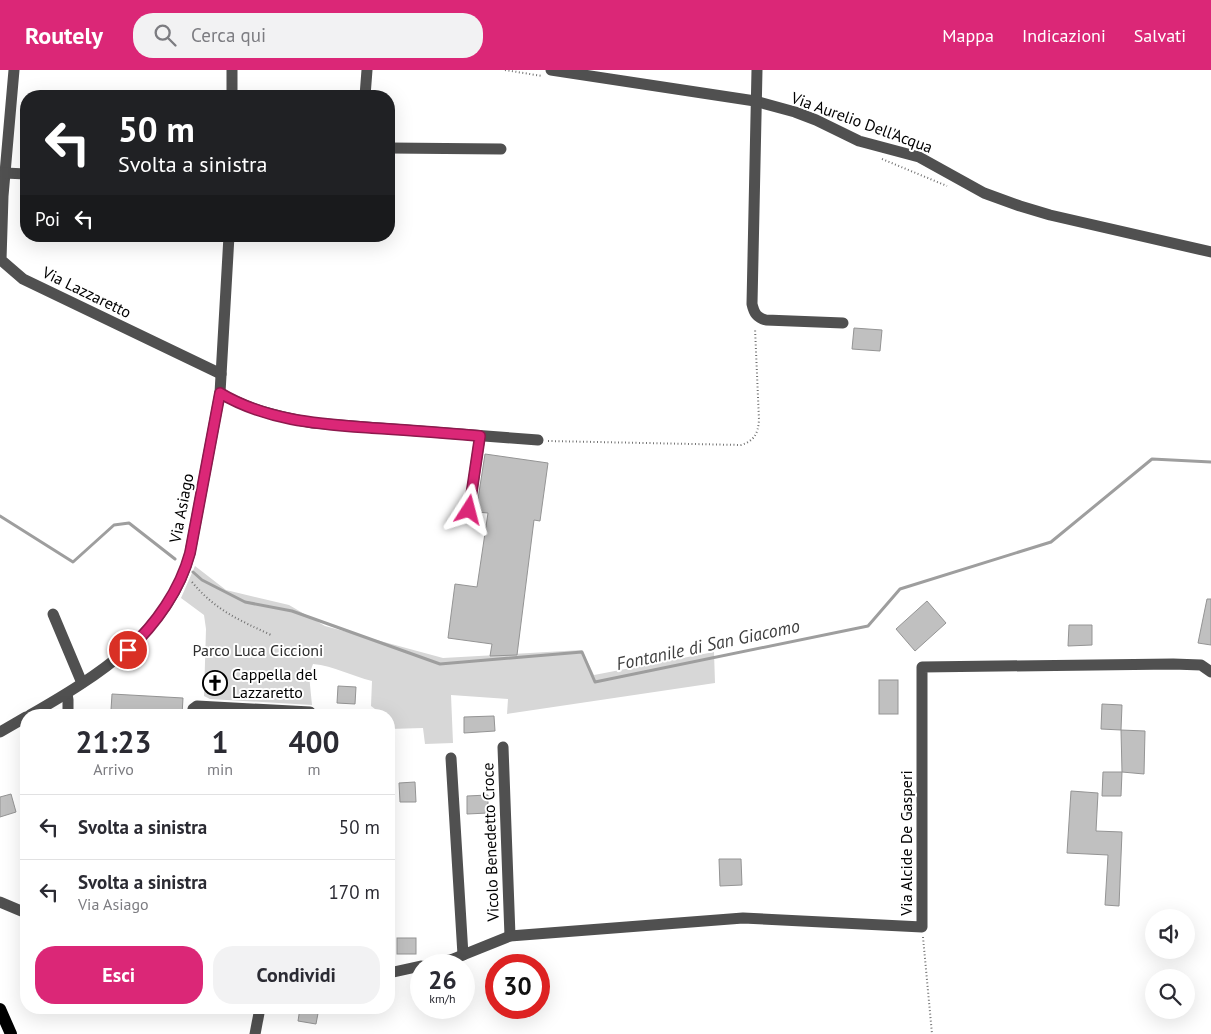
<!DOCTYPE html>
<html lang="it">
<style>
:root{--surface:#fff;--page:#f2f2f3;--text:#2b2b33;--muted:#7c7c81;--line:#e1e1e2;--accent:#db2777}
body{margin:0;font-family:"PT Sans",sans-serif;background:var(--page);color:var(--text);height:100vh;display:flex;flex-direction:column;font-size:19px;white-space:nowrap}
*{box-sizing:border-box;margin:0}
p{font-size:16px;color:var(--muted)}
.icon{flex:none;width:28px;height:28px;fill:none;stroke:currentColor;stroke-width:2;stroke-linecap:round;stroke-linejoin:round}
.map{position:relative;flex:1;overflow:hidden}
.drawer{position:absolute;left:20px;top:639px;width:375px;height:305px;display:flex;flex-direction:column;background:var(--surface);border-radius:20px;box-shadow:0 5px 20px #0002}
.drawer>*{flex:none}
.banner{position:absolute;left:20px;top:20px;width:375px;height:152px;border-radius:20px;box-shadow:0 5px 20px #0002;background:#202124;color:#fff;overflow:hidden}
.fabs{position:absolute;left:1145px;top:839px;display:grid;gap:10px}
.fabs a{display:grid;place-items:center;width:50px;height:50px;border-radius:50%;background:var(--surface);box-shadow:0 5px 20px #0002;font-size:25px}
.speed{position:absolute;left:410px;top:884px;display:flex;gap:10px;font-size:25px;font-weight:700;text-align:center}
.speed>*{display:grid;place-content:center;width:65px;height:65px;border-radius:50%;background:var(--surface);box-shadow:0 5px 20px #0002;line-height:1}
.speed small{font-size:12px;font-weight:400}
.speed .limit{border:8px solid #d22;background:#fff;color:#111}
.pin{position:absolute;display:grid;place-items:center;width:42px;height:42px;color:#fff;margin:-21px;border:2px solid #fff;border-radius:50%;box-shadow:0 1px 5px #0007}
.me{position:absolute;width:55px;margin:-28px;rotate:9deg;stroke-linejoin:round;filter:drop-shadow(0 0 4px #0008)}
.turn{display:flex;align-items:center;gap:18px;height:105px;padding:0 15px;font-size:22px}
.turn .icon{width:65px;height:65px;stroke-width:2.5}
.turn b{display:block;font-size:35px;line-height:42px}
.then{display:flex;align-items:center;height:48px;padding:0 15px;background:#0003;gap:10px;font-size:19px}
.eta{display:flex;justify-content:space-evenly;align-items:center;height:85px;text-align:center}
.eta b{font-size:30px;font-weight:700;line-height:35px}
.action{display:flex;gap:10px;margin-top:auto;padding:10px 15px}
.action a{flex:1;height:58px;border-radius:20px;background:var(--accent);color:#fff;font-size:20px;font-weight:700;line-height:58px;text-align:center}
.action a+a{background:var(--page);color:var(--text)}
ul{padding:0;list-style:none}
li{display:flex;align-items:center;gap:15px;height:65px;padding:0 15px;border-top:1px solid var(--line)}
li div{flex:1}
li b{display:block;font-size:19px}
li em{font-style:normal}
header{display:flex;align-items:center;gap:30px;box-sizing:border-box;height:70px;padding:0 25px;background:var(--accent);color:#fff}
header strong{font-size:24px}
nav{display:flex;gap:28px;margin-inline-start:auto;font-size:18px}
.search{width:350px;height:45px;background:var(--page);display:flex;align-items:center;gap:12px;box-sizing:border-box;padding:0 18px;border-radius:20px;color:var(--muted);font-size:19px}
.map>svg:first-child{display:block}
</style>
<header>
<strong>Routely</strong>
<div class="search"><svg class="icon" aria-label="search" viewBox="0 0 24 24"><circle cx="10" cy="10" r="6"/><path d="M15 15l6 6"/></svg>Cerca qui</div>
<nav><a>Mappa</a><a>Indicazioni</a><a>Salvati</a></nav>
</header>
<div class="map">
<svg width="1211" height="964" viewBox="0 0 1211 964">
<rect width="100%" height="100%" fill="#fff"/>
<path fill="#d7d7d7" d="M 195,496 L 226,520 L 289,535 L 325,556 L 443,588 L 582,580 L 594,605 L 714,582 L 715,613 L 507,644 L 508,629 L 451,625 L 453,673 L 425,674 L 423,658 L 389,659 L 389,645 L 375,645 L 375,639 L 371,636 L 372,611 C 352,606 334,596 313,594 L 309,605 L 312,635 L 210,629 L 204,626 L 206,559 L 204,545 L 181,528 Z"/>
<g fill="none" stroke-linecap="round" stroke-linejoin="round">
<g stroke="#9e9e9e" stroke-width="3">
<path d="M 0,446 L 73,492 L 114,455 L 129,453 L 175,489"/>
<path d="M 193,502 L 202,510 L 245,532 L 292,541 L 440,594 L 582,582 L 595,612 L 868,556 L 900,519 L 1051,472 L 1152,389 L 1211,392"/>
</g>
</g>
<g fill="#c0c0c0" stroke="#949494">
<path d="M 854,258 L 882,260 L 880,281 L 852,279 Z"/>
<path d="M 485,384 L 548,393 L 540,451 L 534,450 L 517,585 L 490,586 L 492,574 L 448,568 L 455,514 L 477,517 L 488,443 L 476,442 Z"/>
<path d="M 1207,529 L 1211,529 L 1211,575 L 1198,573 Z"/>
<path d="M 927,531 L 946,553 L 915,581 L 896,559 Z"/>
<path d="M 1069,555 L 1092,555 L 1092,575 L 1068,576 Z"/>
<path d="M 207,607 L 223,608 L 222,620 L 207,619 Z"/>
<rect x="879" y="610" width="19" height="34"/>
<path d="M 338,616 L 356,617 L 355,634 L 337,633 Z"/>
<path d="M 112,624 L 183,628 L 182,645 L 111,640 Z"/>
<path d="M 1102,634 L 1122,635 L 1121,660 L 1101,659 Z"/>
<path d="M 494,646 L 495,661 L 464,663 L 464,647 Z"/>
<path d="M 1121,660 L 1145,661 L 1144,704 L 1122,702 Z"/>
<path d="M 1103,702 L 1122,702 L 1121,726 L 1102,726 Z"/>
<path d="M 415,712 L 416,732 L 400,732 L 399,713 Z"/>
<path d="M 1071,721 L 1098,723 L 1096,761 L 1122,762 L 1119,836 L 1105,835 L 1108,785 L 1067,783 Z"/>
<path d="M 11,724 L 16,742 L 0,747 L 0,727 Z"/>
<path d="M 488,725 L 488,743 L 467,744 L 467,726 Z"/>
<path d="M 719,789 L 741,789 L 742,815 L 720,816 Z"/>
<rect x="397" y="868" width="19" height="16"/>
<path d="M 300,938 L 319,938 L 316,954 L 298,951 Z"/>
</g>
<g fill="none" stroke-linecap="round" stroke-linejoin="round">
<g stroke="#727272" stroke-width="2" stroke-dasharray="1 2.5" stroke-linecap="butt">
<path d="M 505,0 L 542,6"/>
<path d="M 882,89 L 947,116"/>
<path d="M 548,371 L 741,375 C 754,371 758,364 759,350 L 755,258"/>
<path d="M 192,512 C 215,540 239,550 271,565"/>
<path d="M 923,867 L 932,964"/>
</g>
<g stroke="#505050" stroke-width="11">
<path d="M 14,0 L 3,126 L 1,190 L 23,209 L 221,304"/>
<path d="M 551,0 L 755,31 L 795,42 L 816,50 L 859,71 L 919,87 L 984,123 L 1020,136 L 1050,145 L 1211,182"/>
<path d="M 757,0 L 752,234 C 754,243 757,248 766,250 L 843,253"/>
<path d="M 232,26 L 232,0"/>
<path d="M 365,26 L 367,0"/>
<path d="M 389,78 L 501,79"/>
<path d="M 5,103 L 26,104"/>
<path d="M 220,323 C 249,340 280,347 313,353 L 538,370"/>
<path d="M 469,441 L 480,366"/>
<path d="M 53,544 L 82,613"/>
<path d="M 67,624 L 68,630 L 68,645"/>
<path d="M 30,645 C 96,607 170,562 190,483 L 220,323 L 229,166"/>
<path d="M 192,645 L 193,639 L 197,636 L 310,642"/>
<path d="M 0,662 L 26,647"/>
<path d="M 503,677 L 510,866"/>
<path d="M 451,688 L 463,885"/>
<path d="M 0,832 L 26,843"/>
<path d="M 427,895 L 453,889 L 510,866 L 743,848 L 922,857 L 922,597 L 1173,594 L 1201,595 L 1211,602"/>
<path d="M 389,903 L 421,896"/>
<path d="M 255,964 L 260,938"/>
</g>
<path stroke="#000" stroke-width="12" d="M 0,939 L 11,964"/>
</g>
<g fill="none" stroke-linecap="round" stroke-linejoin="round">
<defs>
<path id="route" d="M 128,580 C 156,554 180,520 190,483 L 220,323 C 267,351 319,354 372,358 C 408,360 444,363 480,366 L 469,440"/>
</defs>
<use href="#route" stroke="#8e194d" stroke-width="12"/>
<use href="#route" stroke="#db2777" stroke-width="9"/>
</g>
<defs>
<symbol id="church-ring" viewBox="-11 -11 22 22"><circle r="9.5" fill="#fff" stroke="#000" stroke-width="1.5"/><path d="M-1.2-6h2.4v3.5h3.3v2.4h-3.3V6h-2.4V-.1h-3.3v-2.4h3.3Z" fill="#000"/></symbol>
</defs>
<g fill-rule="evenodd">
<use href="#church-ring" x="201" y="599" width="28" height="28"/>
</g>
<g text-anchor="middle" stroke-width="4" stroke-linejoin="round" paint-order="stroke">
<g font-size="16" fill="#000" stroke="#fff">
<text transform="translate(862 52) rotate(20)" y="6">Via Aurelio Dell'Acqua</text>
<text transform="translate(87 222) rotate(26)" y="6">Via Lazzaretto</text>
<text transform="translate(181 438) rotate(-79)" y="6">Via Asiago</text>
<text transform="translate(490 772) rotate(-92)" y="6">Vicolo Benedetto Croce</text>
<text transform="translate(906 773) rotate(-90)" y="6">Via Alcide De Gasperi</text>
</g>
<g font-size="16" fill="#2e2e2e" stroke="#fff">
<text x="258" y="586">Parco Luca Ciccioni</text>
</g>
<g font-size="16" fill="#000" stroke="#fff" text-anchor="start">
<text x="232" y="610">Cappella del<tspan x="232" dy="18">Lazzaretto</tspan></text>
</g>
<g font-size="18" font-style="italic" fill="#3f3f3f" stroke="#fff">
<text transform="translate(708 575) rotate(-12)" y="6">Fontanile di San Giacomo</text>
</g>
</g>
</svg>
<div class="fabs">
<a><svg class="icon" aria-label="sound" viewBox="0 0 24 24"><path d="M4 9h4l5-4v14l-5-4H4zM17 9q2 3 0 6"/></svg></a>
<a><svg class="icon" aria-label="search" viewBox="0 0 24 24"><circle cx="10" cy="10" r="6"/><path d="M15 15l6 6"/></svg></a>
</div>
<div class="speed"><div>26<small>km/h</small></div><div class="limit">30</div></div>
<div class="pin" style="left:128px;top:580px;background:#d93025"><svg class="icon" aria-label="arrive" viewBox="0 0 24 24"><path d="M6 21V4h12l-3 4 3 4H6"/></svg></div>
<svg class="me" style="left:469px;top:440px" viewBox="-20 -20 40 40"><path d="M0-17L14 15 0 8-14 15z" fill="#db2777" stroke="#fff" stroke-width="4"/></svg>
<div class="banner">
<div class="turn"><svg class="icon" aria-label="left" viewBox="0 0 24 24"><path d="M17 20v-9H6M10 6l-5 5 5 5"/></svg><div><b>50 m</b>Svolta a sinistra</div></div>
<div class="then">Poi<svg class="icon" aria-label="left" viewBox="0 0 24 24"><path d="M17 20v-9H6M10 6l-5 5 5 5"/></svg></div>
</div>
<section class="drawer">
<div class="eta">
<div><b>21:23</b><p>Arrivo</p></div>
<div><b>1</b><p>min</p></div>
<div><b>400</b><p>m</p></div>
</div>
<ul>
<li><svg class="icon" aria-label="left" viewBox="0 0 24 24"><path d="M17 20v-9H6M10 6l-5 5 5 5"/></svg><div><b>Svolta a sinistra</b></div><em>50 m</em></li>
<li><svg class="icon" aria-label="left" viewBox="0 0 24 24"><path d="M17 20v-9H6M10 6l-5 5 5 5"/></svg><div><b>Svolta a sinistra</b><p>Via Asiago</p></div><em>170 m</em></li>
</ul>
<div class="action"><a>Esci</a><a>Condividi</a></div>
</section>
</div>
